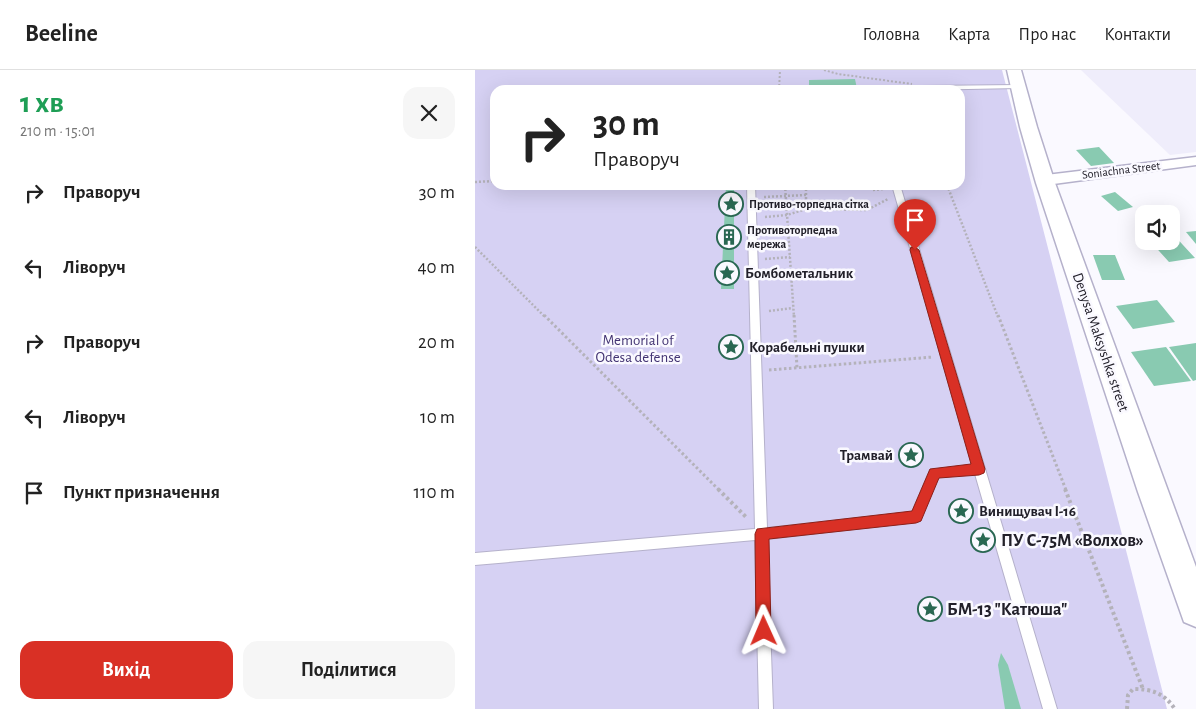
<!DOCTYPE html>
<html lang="uk">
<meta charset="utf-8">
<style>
:root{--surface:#fff;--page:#f6f6f6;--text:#222;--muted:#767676;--line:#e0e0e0;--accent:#d93025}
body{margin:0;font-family:"Alegreya Sans",sans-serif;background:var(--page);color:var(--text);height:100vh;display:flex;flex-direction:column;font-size:19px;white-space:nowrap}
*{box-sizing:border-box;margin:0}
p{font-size:16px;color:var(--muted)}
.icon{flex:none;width:28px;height:28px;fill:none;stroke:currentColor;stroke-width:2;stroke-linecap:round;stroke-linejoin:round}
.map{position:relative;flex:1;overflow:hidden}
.drawer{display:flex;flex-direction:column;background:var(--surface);width:475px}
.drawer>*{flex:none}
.banner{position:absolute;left:15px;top:15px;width:475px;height:105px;border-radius:15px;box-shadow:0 5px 20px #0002;background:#fff;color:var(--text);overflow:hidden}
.tools{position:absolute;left:660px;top:135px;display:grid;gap:10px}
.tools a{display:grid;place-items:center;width:45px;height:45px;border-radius:10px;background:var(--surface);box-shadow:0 5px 20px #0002;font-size:25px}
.pin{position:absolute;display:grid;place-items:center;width:42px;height:42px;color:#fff;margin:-51px -21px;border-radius:50% 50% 50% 0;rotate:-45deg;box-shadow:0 0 5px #0007}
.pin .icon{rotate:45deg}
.me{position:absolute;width:55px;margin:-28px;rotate:359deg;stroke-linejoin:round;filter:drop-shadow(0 0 4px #0008)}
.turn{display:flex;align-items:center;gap:18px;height:105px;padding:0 20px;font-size:22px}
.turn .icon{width:65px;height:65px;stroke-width:2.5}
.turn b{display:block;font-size:35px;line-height:42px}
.round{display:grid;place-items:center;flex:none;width:52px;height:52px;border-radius:15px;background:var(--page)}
.summary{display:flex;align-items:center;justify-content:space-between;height:85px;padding:0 20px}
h1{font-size:30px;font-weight:700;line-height:38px;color:#1e9e55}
.cta{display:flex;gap:10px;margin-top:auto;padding:10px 20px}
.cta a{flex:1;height:58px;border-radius:15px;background:var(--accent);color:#fff;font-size:20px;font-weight:700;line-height:58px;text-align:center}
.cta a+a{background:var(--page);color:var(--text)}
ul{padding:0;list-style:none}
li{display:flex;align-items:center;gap:15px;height:75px;padding:0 20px}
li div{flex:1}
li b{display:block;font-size:19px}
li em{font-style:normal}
header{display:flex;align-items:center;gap:30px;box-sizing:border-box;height:70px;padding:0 25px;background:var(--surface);border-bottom:1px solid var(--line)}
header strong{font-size:24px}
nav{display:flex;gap:28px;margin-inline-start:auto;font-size:18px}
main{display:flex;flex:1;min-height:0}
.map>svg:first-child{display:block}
</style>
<header>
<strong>Beeline</strong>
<nav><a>Головна</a><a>Карта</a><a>Про нас</a><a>Контакти</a></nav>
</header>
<main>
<section class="drawer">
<div class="summary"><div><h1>1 хв</h1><p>210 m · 15:01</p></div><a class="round"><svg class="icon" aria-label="close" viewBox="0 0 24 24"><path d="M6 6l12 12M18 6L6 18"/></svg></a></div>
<ul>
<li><svg class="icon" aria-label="right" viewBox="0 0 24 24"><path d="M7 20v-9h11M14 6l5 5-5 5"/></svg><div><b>Праворуч</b></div><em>30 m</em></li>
<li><svg class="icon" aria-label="left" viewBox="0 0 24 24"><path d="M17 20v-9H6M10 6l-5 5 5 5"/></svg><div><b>Ліворуч</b></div><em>40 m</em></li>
<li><svg class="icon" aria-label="right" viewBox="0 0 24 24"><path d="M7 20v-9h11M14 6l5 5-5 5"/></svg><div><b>Праворуч</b></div><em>20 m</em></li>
<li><svg class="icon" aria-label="left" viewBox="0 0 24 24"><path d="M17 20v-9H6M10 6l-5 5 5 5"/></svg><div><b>Ліворуч</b></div><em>10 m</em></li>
<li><svg class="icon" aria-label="arrive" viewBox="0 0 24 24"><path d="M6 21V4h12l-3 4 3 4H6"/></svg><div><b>Пункт призначення</b></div><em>110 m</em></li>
</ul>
<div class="cta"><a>Вихід</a><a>Поділитися</a></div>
</section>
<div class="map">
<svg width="721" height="639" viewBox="0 0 721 639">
<rect width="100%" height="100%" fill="#faf9ff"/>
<path fill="#efedfb" d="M 606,0 L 721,0 L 721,82 L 695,85 Z"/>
<path fill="#d6d1f3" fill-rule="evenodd" d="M 0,0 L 527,0 L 692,639 L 0,639 ZM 20,20 L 485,20 L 485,115 L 20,115 Z"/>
<g fill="#89cab1">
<path d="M 380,9 L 382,19 L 334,20 L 334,10 Z"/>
<path d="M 624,77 L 639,93 L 616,96 L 601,80 Z"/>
<path d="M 251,115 L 259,115 L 259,219 L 246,219 Z"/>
<path d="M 640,122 L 658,137 L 643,141 L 626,126 Z"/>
<path d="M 721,161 L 721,174 L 711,162 Z"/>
<path d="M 696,162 L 720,188 L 694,192 L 675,171 L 696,171 Z"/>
<path d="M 618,185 L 640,185 L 650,210 L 627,210 Z"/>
<path d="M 682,230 L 700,252 L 658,259 L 641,236 Z"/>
<path d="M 721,273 L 721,310 L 718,311 L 694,277 Z"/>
<path d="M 691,277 L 716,311 L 679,316 L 656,282 Z"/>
<path d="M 526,583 L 533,595 L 546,639 L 530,639 L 523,595 Z"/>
</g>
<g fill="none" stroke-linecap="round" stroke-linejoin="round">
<defs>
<g id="service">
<path d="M 543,15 L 545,16 L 545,18 L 443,20 L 447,16 Z"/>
<path d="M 272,115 L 280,115 L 292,458 L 437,442 L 455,400 L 497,395 L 417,115 L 425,115 L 582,639 L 568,639 L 500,404 L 463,407 L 445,451 L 441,452 L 292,469 L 298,639 L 284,639 L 280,470 L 0,495 L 0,483 L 280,459 Z"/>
</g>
<path id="minor" d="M 721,87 L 721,95 L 571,115 L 566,113 L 563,110 L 566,107 L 571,105 Z"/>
<path id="tertiary" d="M 532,0 L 546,0 L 562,57 L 580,113 L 721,497 L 721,557 L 709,552 L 663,422 L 561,113 L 545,57 Z"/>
</defs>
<use href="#service" stroke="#b5b1cb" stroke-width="2"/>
<use href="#minor" stroke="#b5b1cb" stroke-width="3"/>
<use href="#tertiary" stroke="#b5b1cb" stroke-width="3"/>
<g stroke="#b4b2ba" stroke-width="2" stroke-dasharray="2 2" stroke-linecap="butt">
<path d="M 349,0 L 363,4 L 437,14"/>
<path d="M 304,20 L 305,0"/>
</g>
<g stroke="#b4b2ba" stroke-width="2.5" stroke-dasharray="2 2" stroke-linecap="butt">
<path d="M 0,112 L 20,111"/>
<path d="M 310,115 L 319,247"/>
<path d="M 331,115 L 331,139"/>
<path d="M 472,115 L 523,247"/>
<path d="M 398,120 L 409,119"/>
<path d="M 289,127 L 331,125"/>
<path d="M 290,147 L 312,145 L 331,139 L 392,140 L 413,129"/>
<path d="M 0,177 L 70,247"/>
<path d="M 290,189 L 315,187"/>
<path d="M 294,241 L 318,238"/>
</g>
<g stroke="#b4b2ba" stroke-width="3" stroke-dasharray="2.5 2.5" stroke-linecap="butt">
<path d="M 69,245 L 244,420"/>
<path d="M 319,245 L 322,298"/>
<path d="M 523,245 L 591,420"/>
<path d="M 294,300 L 458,287"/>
</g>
<g stroke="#b4b2ba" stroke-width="4" stroke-dasharray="3 3" stroke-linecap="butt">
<path d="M 243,419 L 271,447"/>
<path d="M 590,419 L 668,619"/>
<path d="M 652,639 L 653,625 L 658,619 C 677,619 689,623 700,639"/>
</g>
<use href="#service" fill="#fff" fill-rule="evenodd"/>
<use href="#minor" fill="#fff" fill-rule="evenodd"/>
<use href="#tertiary" fill="#fff" fill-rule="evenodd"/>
</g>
<path fill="#d93025" stroke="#8d1f18" d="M 436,177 L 440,177 L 444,180 L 510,399 L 509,403 L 504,405 L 464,408 L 446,451 L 441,453 L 294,469 L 296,561 L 294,566 L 289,569 L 284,566 L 281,561 L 280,464 L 282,459 L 437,441 L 455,399 L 496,394 L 435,180 Z"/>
<defs>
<symbol id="sight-ring" viewBox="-11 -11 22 22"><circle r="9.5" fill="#faf9ff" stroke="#296752" stroke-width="1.5"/><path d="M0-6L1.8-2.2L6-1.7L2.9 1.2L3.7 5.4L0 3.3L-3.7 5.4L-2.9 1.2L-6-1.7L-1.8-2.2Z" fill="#296752"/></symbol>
<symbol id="building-ring" viewBox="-11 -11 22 22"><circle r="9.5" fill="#faf9ff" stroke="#296752" stroke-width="1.5"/><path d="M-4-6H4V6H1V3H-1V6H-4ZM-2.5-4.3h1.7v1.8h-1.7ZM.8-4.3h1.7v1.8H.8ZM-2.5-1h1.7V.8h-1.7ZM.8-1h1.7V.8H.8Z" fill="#296752"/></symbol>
</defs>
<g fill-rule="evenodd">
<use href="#sight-ring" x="242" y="120" width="28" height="28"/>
<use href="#building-ring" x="240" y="153" width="28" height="28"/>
<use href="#sight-ring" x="238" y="189" width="28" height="28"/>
<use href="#sight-ring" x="242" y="263" width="28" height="28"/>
<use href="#sight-ring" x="422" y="371" width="28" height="28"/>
<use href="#sight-ring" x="472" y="427" width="28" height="28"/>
<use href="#sight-ring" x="494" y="456" width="28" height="28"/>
<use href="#sight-ring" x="441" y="525" width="28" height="28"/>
</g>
<g text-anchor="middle" stroke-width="5" stroke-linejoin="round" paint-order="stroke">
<g font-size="12" fill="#22202a" stroke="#faf9ff">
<text transform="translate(646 100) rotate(-7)" y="4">Soniachna Street</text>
</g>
<g font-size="12" font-weight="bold" fill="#22202a" stroke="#faf9ff" text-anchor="start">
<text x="274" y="138">Противо-торпедна сітка</text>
<text x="272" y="164">Противоторпедна<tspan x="272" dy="14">мережа</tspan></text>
</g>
<g font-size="15" font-weight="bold" fill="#22202a" stroke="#faf9ff" text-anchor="start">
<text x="270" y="208">Бомбометальник</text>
<text x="274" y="282">Корабельні пушки</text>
<text x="418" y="390" text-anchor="end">Трамвай</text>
<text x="504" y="446">Винищувач І-16</text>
</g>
<g font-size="15" fill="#433473" stroke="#faf9ff">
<text x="163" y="275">Memorial of<tspan x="163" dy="17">Odesa defense</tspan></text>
</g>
<g font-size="15" fill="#22202a" stroke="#faf9ff">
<text transform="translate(626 272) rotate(71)" y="5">Denysa Maksyshka street</text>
</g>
<g font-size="18" font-weight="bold" fill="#22202a" stroke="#faf9ff" text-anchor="start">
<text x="526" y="476">ПУ С-75М «Волхов»</text>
<text x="472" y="545">БМ-13 "Катюша"</text>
</g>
</g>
</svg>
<div class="tools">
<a><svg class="icon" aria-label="sound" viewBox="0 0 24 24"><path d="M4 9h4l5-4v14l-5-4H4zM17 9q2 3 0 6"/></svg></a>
</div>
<div class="pin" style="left:440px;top:180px;background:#d93025"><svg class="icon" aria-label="arrive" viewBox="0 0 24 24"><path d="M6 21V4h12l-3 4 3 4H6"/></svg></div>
<svg class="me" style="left:289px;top:561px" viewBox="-20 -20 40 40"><path d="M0-17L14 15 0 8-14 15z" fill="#d93025" stroke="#fff" stroke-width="4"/></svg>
<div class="banner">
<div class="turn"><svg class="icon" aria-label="right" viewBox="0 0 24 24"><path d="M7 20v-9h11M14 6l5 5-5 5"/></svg><div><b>30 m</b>Праворуч</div></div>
</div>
</div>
</main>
